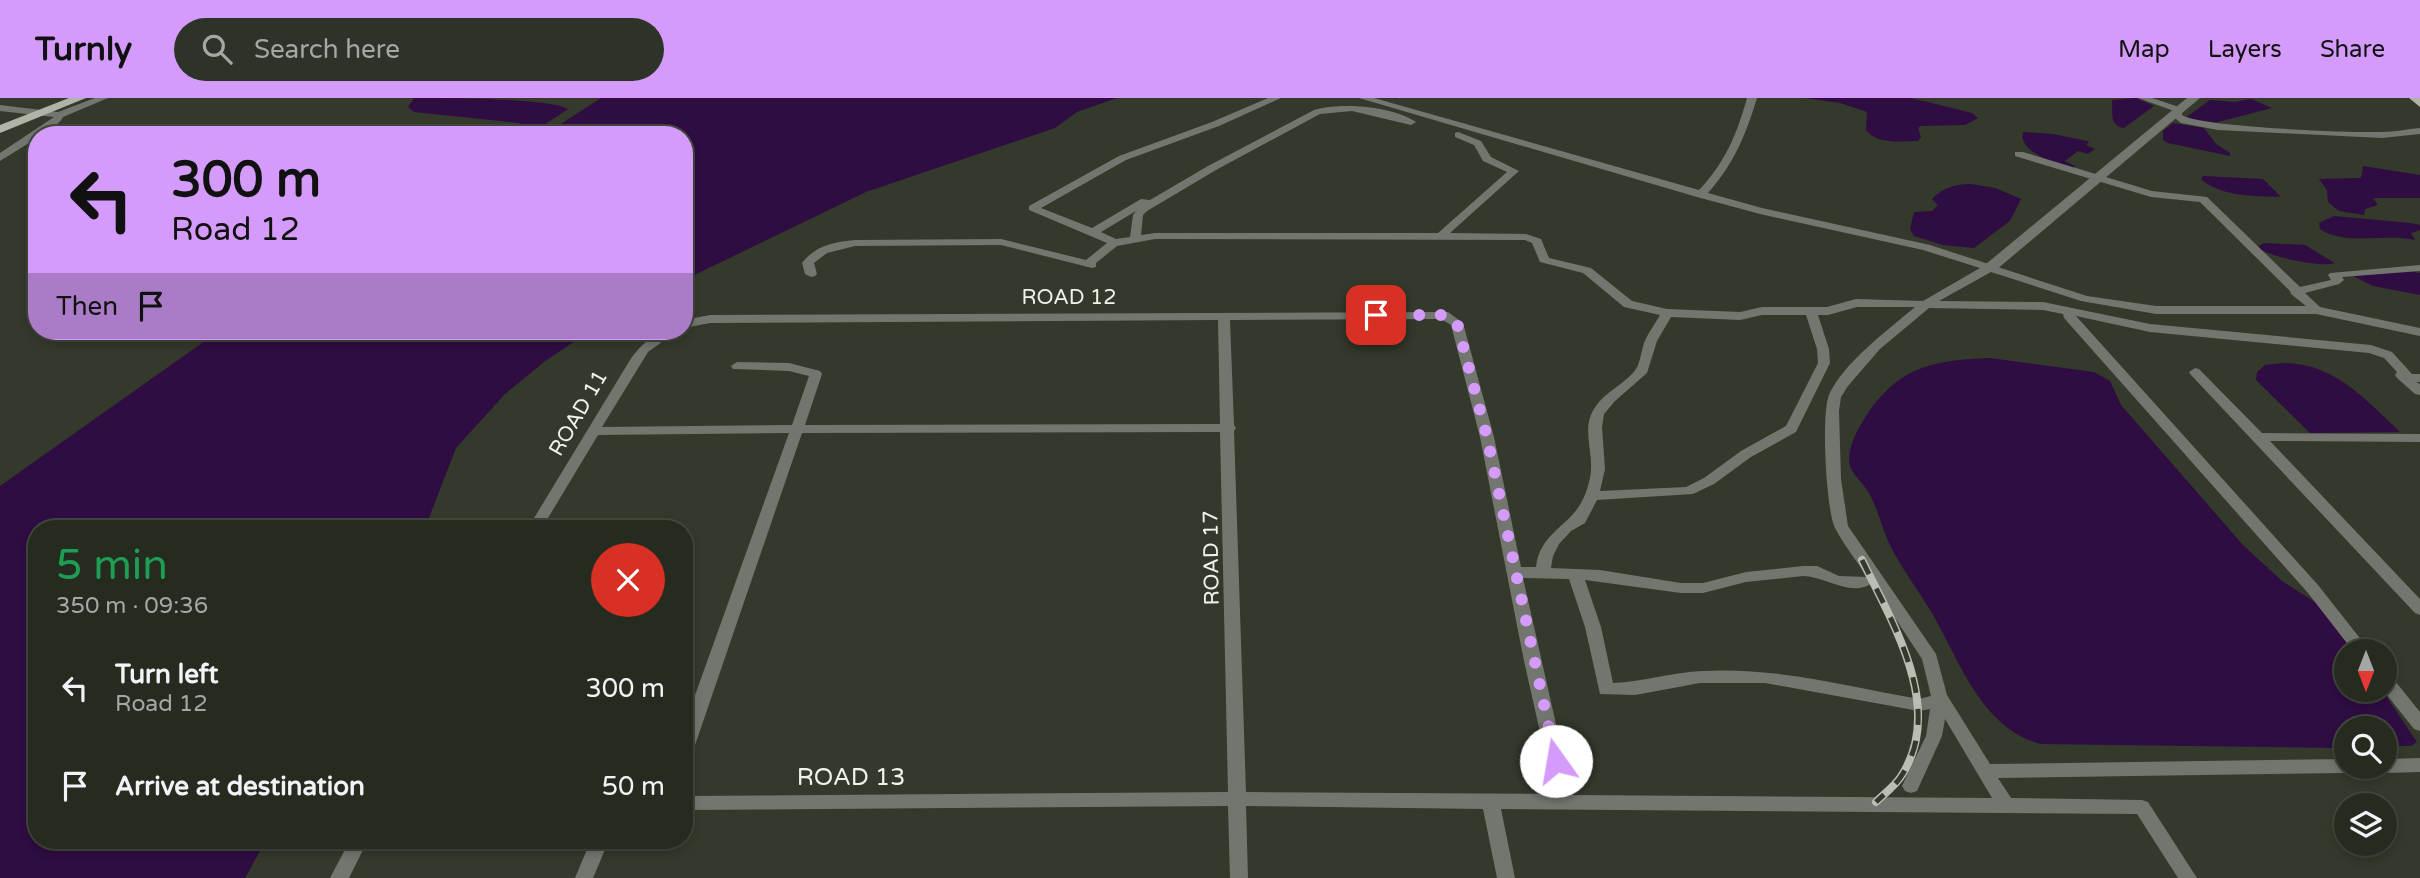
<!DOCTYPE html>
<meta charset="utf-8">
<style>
:root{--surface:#262b20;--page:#2e3329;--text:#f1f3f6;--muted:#a4a7a5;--line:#42473e;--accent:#d59bfa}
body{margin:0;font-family:"Varela Round",sans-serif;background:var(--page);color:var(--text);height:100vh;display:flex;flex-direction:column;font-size:26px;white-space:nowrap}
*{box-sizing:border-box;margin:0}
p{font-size:23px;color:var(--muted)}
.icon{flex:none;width:38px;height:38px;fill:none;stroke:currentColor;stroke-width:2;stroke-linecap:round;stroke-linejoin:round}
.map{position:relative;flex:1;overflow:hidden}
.details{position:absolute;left:28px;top:422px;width:665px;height:329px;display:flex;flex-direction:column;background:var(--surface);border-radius:28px;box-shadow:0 4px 10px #0003,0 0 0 2px var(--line)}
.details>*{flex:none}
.banner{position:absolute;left:28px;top:28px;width:665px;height:214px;border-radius:28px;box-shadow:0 4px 10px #0003,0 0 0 2px var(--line);background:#d59bfa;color:#111;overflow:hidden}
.needle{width:46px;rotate:180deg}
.buttons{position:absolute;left:2334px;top:541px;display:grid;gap:14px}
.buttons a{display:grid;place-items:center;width:63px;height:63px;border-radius:50%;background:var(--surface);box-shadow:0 4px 10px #0003,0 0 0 2px var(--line);font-size:35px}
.pin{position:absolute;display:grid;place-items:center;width:60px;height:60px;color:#fff;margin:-30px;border-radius:14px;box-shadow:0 4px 10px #0006}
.me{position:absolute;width:77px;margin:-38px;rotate:347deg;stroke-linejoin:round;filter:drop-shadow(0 0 5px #0008)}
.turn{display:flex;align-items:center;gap:24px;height:147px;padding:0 28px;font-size:32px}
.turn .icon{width:91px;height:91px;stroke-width:2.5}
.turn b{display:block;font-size:49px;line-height:60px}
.then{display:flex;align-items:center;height:66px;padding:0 28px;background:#0003;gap:14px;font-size:26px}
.round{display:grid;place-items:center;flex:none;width:74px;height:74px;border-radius:37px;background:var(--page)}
.summary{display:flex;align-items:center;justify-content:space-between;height:119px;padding:0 28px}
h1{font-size:42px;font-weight:600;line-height:52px;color:#1e9e55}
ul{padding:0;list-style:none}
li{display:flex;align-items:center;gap:21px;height:98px;padding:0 28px}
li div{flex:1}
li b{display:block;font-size:26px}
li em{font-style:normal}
header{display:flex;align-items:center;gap:42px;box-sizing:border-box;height:98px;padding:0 35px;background:var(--accent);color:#111}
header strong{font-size:33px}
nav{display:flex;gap:38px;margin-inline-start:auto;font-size:24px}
.search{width:490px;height:63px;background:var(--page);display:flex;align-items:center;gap:18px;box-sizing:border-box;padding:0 24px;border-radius:38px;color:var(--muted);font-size:26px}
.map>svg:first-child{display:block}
</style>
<header>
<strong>Turnly</strong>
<div class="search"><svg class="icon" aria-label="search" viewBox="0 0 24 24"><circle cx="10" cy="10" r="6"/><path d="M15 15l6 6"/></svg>Search here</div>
<nav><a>Map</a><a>Layers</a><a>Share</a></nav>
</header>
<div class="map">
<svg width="2420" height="780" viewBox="0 0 2420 780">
<rect width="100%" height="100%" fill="#33392b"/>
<g fill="#2f0c41">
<path d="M 414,0 C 445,0 549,0 568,11 L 538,31 L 519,25 L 414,14 L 408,9 Z"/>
<path d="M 601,0 L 1117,0 L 1077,14 L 1055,30 L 866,94 L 684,182 L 684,37 L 544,37 Z"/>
<path d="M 1805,0 L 1911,0 L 1972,15 L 1978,20 L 1965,27 L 1921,28 L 1918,30 L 1921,39 L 1918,43 C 1901,43 1877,47 1866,32 L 1867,14 L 1840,5 Z"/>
<path d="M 2136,0 L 2154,8 L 2124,30 C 2109,28 2113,14 2112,2 Z"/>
<path d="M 2251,1 L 2272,10 L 2214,25 L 2185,20 L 2210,2 L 2235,4 Z"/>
<path d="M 2173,25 L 2204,30 L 2216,46 L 2230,55 L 2230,58 L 2168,45 L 2163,42 L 2163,33 Z"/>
<path d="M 2023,34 L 2053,36 L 2087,43 L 2089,44 L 2086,47 L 2095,51 L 2088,56 L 2078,53 L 2065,63 L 2075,68 L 2071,71 C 2055,65 2018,54 2023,34 Z"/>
<path d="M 2363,68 L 2420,77 L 2420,100 L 2373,100 L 2378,107 L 2365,111 L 2364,117 L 2339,113 L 2328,104 L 2327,92 L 2319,81 L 2361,80 Z"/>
<path d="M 2203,78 L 2263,81 L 2281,99 C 2255,98 2221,99 2201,81 Z"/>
<path d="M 1971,86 L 1995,90 L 2021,101 L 2010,123 L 1974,150 L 1943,147 L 1914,138 L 1910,131 L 1914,114 L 1932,113 L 1938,107 L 1932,101 C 1942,90 1956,86 1971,86 Z"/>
<path d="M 2334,118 L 2410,125 L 2420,127 L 2420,132 L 2411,135 L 2415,142 C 2387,135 2343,148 2320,131 L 2319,125 Z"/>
<path d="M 2264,145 L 2305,147 L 2335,165 C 2324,170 2267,159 2257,149 Z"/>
<path d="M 2408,173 L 2420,175 L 2420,197 L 2373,188 L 2353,178 Z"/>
<path d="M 219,233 L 590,233 L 544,264 L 505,296 L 456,350 L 425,430 L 37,430 L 37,742 L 266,742 L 245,780 L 0,780 L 0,388 Z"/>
<path d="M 1990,260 L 2094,274 L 2110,283 L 2121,307 L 2243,447 L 2282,483 L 2315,504 L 2356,553 L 2347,553 L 2347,592 L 2382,592 L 2417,644 L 2411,648 L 2385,648 L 2385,630 L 2347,630 L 2347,650 L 2338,650 L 2041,646 C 1982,631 1959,562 1932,515 C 1919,493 1904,474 1892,451 C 1883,434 1879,414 1870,397 C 1864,384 1849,376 1849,361 C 1850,343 1860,327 1870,312 C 1902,267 1937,262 1990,260 Z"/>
<path d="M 2283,265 C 2334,265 2365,301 2400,334 L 2310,335 L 2256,282 L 2257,274 L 2265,267 Z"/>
</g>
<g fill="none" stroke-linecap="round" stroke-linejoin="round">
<g fill="#73766f" fill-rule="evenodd">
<path d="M 95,0 L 108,0 L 63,19 C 60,26 45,36 37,37 L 37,40 L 0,63 L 0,55 L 54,19 L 0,13 L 0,7 L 58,14 Z"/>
<path d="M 1268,0 L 1281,0 L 1219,28 L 1126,62 L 1041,110 L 1092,130 L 1141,101 L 1150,102 L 1208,68 L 1314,12 C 1341,4 1392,8 1416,24 L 1411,27 L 1352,13 L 1320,16 L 1216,72 L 1147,113 L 1143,117 L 1141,137 L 1155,135 L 1438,135 L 1507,74 L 1483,63 L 1474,47 L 1455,39 L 1455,35 L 1458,34 L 1481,43 L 1491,59 L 1519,73 L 1450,135 L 1526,136 L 1541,141 L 1549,160 L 1591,170 L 1632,203 L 1667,211 L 1740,214 L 1762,209 L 1827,209 L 1856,201 L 1923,203 L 1980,170 L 1923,152 L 1760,116 L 1697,99 L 1359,0 L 1374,0 L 1699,92 C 1725,65 1737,36 1747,0 L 1757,0 C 1746,36 1734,66 1708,95 L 1762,110 L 1930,147 L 2087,198 L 2156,208 L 2306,208 L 2291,196 L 2290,193 L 2200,104 L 2151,99 L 2015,58 L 2015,54 L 2023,54 L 2152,93 L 2207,99 L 2300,189 L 2331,182 L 2328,177 L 2330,175 L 2420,167 L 2420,173 L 2342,179 L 2344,182 L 2339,186 L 2305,195 L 2320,209 L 2420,230 L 2420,238 L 2316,216 L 2156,216 L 2081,203 L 1991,174 L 1939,203 L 2043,204 L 2150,226 L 2371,247 L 2392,254 L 2412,276 L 2420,276 L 2420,284 L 2416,284 L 2420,286 L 2420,297 L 2415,296 L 2397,280 L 2395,277 L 2397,274 L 2384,260 L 2369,255 L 2150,234 L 2076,218 L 2318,487 L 2370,553 L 2353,553 L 2308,495 L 2064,220 L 2063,216 L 2043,212 L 1929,210 L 1880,251 L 1848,288 L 1841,299 L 1839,313 L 1841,381 L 1848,428 L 1936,556 L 1947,597 L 1990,666 L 2347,661 L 2347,668 L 2355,668 L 2353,673 L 2347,675 L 1998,680 L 2011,700 L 2142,702 L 2148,704 L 2197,780 L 2178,780 L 2137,716 L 1501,711 L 1515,780 L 1497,780 L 1483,711 L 1246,708 L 1248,780 L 1230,780 L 1228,708 L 684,712 L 684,698 L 1228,694 L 1220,334 L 802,335 L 693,653 L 690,658 L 684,660 L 684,628 L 789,335 L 598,337 L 542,430 L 528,430 L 630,262 C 641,246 656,232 677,233 L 648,254 L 602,329 L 792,327 L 809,278 L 789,273 L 733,271 L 731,268 L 737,264 L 789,265 L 820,273 L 822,276 L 805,327 L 1220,326 L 1218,222 L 710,225 L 684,230 L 684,222 L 710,217 L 1448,214 L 1463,225 L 1494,339 L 1521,469 L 1536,469 C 1540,434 1570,429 1583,401 C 1587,393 1591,380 1591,370 C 1592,353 1584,333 1591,317 C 1599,297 1620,289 1633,275 C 1640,268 1641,254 1644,245 C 1648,235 1655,226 1660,217 L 1624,209 L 1583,175 L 1540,164 L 1532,145 L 1525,142 L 1155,141 L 1117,148 L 1096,165 L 1096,169 L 1092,170 L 1001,147 L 855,148 L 827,155 L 814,165 L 817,176 L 815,178 L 811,179 L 805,176 L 802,165 C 816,147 834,144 855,142 L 1001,141 L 1086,162 L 1107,145 L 1029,112 L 1029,108 L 1119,58 L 1212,24 ZM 1136,113 L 1133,117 L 1130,139 L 1116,141 L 1101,134 ZM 1857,209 L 1915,209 C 1888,232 1843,265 1829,297 C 1821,316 1826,412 1835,430 C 1844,447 1857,464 1868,479 L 1839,478 L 1817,468 L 1803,468 L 1746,474 L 1703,485 L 1681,485 L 1600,472 L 1551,470 L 1553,458 L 1559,446 L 1571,433 L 1585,425 L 1597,402 L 1693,396 L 1714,386 L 1751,359 L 1796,334 L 1830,265 L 1829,251 L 1818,217 L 1828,217 ZM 1762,217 L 1806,217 L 1817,251 L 1818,265 L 1786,328 L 1741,353 L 1704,380 L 1686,389 L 1600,393 L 1605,371 L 1602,329 L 1604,316 L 1615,303 L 1647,275 L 1657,243 L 1671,219 L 1740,222 ZM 1441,221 L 1451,227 L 1480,339 L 1524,563 L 1554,696 L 1246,694 L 1234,333 L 1236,330 L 1234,327 L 1230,222 ZM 1803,478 C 1824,478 1852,500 1872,485 L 1922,561 L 1931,598 L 1919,601 C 1847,588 1776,569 1703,573 C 1672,574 1643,584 1613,585 L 1601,529 L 1585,482 L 1681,495 L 1703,495 L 1746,484 ZM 1523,480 L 1569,481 L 1585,529 L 1600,596 L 1635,597 L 1700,585 L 1765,585 L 1919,613 L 1930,611 L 1926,638 L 1902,688 L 1905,693 L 1911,695 L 1917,693 L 1942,638 L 1945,621 L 1992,700 L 1572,697 Z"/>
<path d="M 2138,0 L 2152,0 L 2182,10 L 2182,17 C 2199,29 2353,35 2382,34 C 2395,34 2407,31 2420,30 L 2420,36 L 2382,40 L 2218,32 L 2181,25 L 2172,18 L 2174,13 Z"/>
<path d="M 2195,270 L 2199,271 L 2262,335 L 2420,336 L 2420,344 L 2270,343 L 2420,501 L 2420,517 L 2415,515 L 2191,277 L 2189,274 Z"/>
<path d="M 2385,576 L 2391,578 L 2420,614 L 2420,633 L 2414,631 L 2383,592 L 2385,592 Z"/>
<path d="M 2420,660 L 2420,674 L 2385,675 L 2379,673 L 2377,668 L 2385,668 L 2385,661 Z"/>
<path d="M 350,742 L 368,742 L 349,780 L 330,780 Z"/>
<path d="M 591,742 L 609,742 L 593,780 L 575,780 Z"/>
</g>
<path fill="#73766f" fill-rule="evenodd" d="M 2187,0 L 2200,0 L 1996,172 L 1986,172 L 1986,166 Z"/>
<g fill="#aeb4a6" fill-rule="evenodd">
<path d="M 69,0 L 86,0 L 0,35 L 0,27 Z"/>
<path d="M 2409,0 L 2420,0 L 2420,9 Z"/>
</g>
<defs>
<path id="rail" d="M 1862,462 C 1892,524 1945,609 1902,677 C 1896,687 1884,696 1876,704"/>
</defs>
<use href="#rail" stroke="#b9bdb3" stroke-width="8"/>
<use href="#rail" stroke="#33392b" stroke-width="5" stroke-dasharray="16" stroke-linecap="butt"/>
</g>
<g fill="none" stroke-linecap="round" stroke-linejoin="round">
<path stroke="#d59bfa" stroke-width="12" stroke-dasharray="0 21.6" d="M 1376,217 L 1444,217 L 1457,225 L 1487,339 L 1556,663"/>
</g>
<g text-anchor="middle" stroke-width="7" stroke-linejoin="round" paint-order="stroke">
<g font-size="21" fill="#eff3ea" stroke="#33392b">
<text x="1069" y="206">ROAD 12</text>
<text transform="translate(578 315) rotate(-60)" y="7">ROAD 11</text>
<text transform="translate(1211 460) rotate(-91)" y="7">ROAD 17</text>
</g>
<g font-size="24" fill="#eff3ea" stroke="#33392b">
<text x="851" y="687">ROAD 13</text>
</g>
</g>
</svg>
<div class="buttons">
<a><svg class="needle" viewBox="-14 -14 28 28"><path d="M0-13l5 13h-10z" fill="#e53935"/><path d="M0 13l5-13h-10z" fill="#a4a7a5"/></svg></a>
<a><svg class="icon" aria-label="search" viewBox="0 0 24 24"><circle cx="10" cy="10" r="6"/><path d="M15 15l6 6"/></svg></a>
<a><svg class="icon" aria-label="layers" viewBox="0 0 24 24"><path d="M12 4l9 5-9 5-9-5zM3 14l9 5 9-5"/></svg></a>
</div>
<div class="pin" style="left:1376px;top:217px;background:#d93025"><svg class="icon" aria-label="arrive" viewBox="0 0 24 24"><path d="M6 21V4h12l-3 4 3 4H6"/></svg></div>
<svg class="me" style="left:1556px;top:663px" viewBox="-20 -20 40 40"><circle r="19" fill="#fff"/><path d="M0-13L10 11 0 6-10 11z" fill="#d59bfa"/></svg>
<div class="banner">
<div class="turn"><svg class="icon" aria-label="left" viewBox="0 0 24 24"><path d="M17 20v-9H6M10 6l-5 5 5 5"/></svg><div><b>300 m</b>Road 12</div></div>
<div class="then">Then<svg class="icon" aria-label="arrive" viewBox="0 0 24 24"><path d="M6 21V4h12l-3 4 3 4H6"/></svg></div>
</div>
<section class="details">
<div class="summary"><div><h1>5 min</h1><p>350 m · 09:36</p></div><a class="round" style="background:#d93025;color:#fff"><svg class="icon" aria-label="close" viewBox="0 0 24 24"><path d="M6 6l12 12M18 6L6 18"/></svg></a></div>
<ul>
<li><svg class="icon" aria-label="left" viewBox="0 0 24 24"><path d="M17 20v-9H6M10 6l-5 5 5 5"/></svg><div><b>Turn left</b><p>Road 12</p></div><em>300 m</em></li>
<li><svg class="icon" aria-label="arrive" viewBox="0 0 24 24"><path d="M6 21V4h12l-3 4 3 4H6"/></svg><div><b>Arrive at destination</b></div><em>50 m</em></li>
</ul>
</section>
</div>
